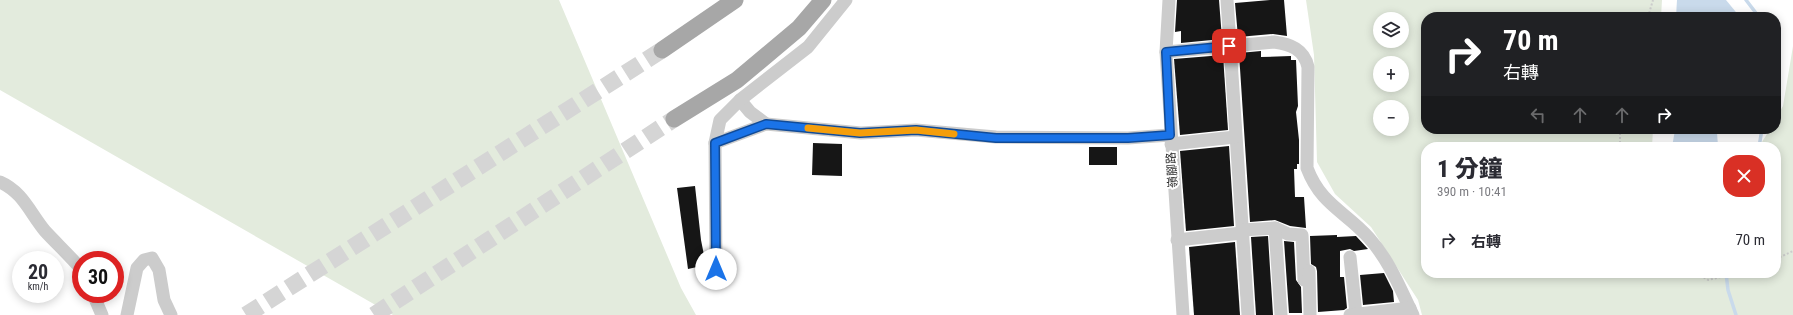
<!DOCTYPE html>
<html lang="zh-TW">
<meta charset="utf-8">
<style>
:root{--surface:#fff;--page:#f2f2f3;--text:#2b2b33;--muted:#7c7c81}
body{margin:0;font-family:"Roboto Condensed","Noto Sans TC",sans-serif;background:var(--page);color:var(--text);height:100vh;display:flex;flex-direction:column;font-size:15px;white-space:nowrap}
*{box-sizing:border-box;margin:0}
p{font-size:13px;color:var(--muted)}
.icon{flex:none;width:22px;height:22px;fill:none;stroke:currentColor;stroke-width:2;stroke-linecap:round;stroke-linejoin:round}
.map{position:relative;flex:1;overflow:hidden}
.sheet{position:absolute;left:1421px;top:142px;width:360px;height:136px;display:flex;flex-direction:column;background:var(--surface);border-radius:16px;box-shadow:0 2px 10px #0003}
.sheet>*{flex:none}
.banner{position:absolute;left:1421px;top:12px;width:360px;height:122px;border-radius:16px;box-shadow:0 2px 10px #0003;background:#202124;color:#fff;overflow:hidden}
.fabs{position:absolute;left:1373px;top:12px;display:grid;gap:8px}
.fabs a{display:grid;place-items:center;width:36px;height:36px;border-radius:50%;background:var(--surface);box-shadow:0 2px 10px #0003;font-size:20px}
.speed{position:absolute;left:12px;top:251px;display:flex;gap:8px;font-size:20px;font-weight:700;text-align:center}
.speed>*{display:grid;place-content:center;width:52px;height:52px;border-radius:50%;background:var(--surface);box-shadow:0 2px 10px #0003;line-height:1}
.speed small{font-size:10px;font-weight:400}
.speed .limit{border:6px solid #d22;background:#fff;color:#111}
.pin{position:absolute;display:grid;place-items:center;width:34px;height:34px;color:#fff;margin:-17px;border-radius:8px;box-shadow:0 2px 6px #0006}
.me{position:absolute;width:44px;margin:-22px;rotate:0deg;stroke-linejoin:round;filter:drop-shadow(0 0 3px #0008)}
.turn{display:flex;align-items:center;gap:14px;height:84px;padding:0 16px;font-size:18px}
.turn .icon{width:52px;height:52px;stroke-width:2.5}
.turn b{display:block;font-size:28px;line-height:34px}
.lanes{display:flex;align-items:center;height:38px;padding:0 16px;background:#0003;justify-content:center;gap:20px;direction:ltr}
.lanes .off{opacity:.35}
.round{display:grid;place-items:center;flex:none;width:42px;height:42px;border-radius:16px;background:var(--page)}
.overview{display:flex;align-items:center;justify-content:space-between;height:68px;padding:0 16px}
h1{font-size:24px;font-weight:800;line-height:30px}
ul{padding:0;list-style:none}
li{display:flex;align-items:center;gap:12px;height:60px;padding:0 16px}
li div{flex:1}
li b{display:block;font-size:15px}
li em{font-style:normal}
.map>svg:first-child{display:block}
</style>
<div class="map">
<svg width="1793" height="315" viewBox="0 0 1793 315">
<rect width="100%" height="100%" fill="#fff"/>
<g fill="#e3ebdd" fill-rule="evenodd">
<path d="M 0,0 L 559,0 L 681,288 L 696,315 L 393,315 L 0,90 Z"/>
<path d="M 1306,0 L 1662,0 L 1661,17 L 1426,17 L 1426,129 L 1653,129 L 1652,147 L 1426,147 L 1426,273 L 1776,273 L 1776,147 L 1759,147 L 1770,129 L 1776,129 L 1776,118 L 1783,106 L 1793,46 L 1793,315 L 1422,315 L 1418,300 L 1371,227 L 1335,194 L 1317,162 L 1314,55 ZM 1380,19 L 1402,19 L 1402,41 L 1380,41 ZM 1380,63 L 1402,63 L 1402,85 L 1380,85 ZM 1380,107 L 1402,107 L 1402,129 L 1380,129 Z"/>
</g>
<g fill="#c9daeb">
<path d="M 1677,0 L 1726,0 L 1740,17 L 1676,17 Z"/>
<path d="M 1675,130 L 1717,132 L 1718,147 L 1672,147 Z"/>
</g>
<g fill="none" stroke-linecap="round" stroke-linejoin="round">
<g stroke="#c9daeb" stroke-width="3.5">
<path d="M 1746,0 L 1759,17"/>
<path d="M 1759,147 L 1762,129"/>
<path d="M 1726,273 L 1728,290 L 1736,315"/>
</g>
</g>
<g fill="#161616">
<path d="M 1177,0 L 1219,0 L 1222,39 L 1181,43 L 1181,31 L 1175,32 Z"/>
<path d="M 1270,0 L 1284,0 L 1287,36 L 1273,34 L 1238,37 L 1235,3 Z"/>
<path d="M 1261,51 L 1261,57 L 1291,56 L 1291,60 L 1296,60 L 1298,106 L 1296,112 L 1299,140 L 1299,164 L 1297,164 L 1297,169 L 1294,169 L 1295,197 L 1304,197 L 1306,228 L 1290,226 L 1275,220 L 1250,222 L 1239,53 Z"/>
<path d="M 1223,55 L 1228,130 L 1180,135 L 1174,59 Z"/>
<path d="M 813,143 L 842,144 L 842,176 L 812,175 Z"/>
<path d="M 1229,146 L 1234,226 L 1186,231 L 1180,151 Z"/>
<rect x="1089" y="147" width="28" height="18"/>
<path d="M 695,186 L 701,240 L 706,265 L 688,269 L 677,188 Z"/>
<path d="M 1337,235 L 1337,237 L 1356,236 L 1368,249 L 1354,251 L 1350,249 L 1340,251 L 1340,277 L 1344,277 L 1347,308 L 1344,310 L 1318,312 L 1317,271 L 1316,267 L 1311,264 L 1310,236 Z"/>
<path d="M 1268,236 L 1273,315 L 1256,315 L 1251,237 Z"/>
<path d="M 1284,241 L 1294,242 L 1296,280 L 1301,287 L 1302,313 L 1289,313 Z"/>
<path d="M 1235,242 L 1240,315 L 1194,315 L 1189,247 Z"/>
<path d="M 1384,273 L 1393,291 L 1394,302 L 1363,305 L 1360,275 Z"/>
</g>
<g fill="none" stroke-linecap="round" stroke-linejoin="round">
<g stroke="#d5d5d5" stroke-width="17" stroke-dasharray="17 8" stroke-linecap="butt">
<path d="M 246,315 L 662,50"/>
<path d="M 374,315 L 674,119"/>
</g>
<g stroke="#ccc" stroke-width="2" stroke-dasharray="2 2" stroke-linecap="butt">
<path d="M 1648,17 L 1653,0"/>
<path d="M 1620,129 L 1620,147"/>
<path d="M 1776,259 L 1793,251"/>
<path d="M 1697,273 L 1708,280 L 1738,273"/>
</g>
<g stroke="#ccc" stroke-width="13">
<path d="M 1169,0 L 1166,52 L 1183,315"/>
<path d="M 1227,0 L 1248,315"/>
<path d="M 1166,52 L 1274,42 C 1290,44 1304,49 1308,67 L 1307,168 C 1321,205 1345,211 1369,238 C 1389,260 1400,288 1413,315"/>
<path d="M 740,100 L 750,112 L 766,124"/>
<path d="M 715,143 L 766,124 L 861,133 L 916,130 L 996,137 L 1128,138 L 1170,135"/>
<path d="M 1171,144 L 1235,137"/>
<path d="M 0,182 C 23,192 30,213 45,231 C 57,244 70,256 81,269"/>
<path d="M 1275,228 L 1288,234 L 1302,235 L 1304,280"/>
<path d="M 1242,230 L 1275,228 L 1281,315"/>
<path d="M 1177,240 L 1242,233"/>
<path d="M 1350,257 L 1356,314"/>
<path d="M 716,269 L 715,143 L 720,120 L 740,100 L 808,47 L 846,0"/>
<path d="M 1309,271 L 1310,315"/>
<path d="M 93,294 L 102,315"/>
<path d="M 127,315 L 137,268 L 144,260 L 152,258 L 159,270 L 164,300 L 171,315"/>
<path d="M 1350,315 L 1410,308"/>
</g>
<g stroke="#a7a7a7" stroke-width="17">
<path d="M 662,50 L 735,0"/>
<path d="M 674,119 L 737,80 L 799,28 L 823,0"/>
</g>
</g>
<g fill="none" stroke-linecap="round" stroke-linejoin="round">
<defs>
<path id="route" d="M 716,269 L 715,143 L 766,124 L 860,133 L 916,130 L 996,138 L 1128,138 L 1170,135 L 1166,52 L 1229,46"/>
</defs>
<use href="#route" stroke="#114b97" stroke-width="10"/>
<use href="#route" stroke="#1a73e8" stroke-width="7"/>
<path stroke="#f59e0b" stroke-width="7" d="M 808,128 L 860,133 L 916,130 L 954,134"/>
</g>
<g text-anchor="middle" stroke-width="4" stroke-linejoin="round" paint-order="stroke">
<g font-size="12" fill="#2f2f2f" stroke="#fff">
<text transform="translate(1172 170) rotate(-94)" y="4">嶺腳路</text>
</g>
</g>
</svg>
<div class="fabs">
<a><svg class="icon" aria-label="layers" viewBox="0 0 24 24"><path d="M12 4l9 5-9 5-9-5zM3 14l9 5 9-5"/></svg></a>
<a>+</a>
<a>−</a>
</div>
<div class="speed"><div>20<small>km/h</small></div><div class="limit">30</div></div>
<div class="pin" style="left:1229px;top:46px;background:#d93025"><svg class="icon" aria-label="arrive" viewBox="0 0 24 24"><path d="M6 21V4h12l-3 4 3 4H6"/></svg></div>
<svg class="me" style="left:716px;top:269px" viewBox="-20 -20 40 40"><circle r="19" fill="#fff"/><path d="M0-13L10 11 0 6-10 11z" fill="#1a73e8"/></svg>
<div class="banner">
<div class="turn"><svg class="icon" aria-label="right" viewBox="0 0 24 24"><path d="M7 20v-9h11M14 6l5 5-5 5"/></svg><div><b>70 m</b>右轉</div></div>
<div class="lanes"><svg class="icon off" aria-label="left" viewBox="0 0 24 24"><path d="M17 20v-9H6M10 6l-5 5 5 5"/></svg><svg class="icon off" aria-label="ahead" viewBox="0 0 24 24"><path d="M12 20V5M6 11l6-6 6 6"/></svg><svg class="icon off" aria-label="ahead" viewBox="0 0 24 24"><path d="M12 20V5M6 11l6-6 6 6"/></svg><svg class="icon" aria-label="right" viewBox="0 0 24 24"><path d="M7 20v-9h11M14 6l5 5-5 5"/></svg></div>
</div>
<section class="sheet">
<div class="overview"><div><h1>1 分鐘</h1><p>390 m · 10:41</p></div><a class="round" style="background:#d93025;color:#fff"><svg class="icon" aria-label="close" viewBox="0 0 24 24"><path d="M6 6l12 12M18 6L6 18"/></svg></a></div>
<ul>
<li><svg class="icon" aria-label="right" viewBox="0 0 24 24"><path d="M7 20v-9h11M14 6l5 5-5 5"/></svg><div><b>右轉</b></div><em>70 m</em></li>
</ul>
</section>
</div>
